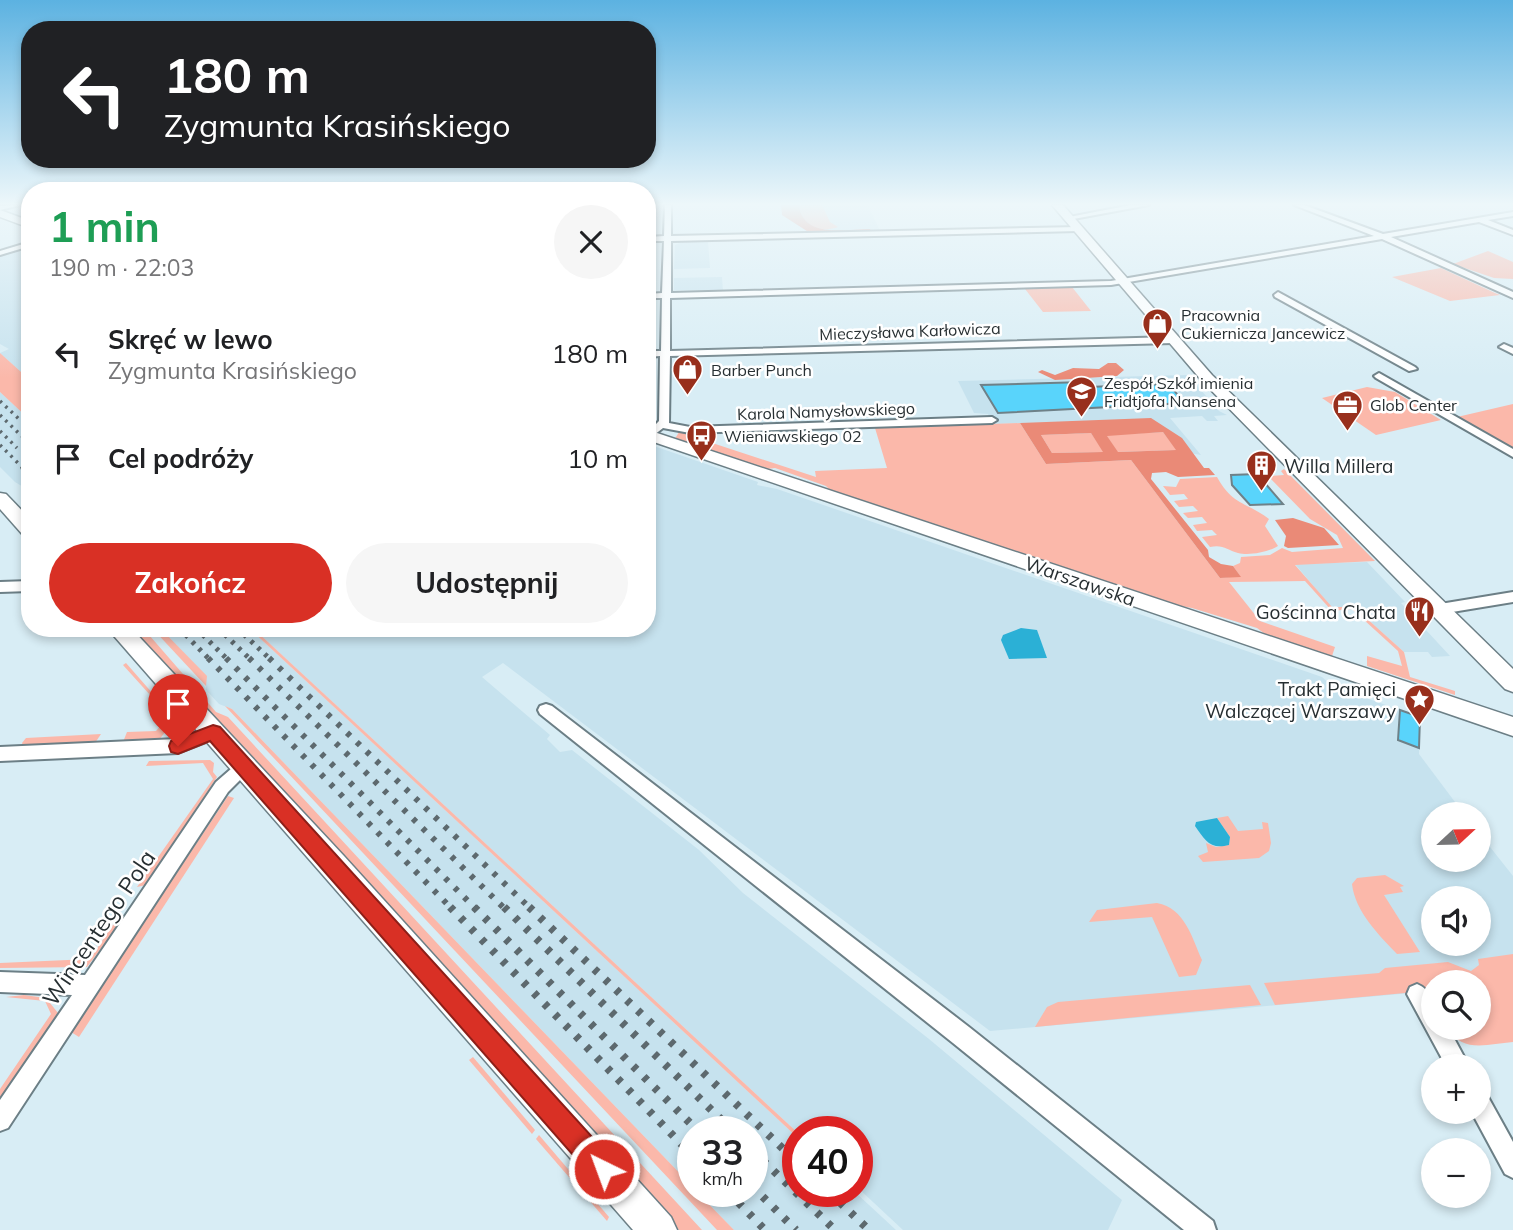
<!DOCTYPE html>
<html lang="pl">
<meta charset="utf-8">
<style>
:root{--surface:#fff;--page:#f6f6f6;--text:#202124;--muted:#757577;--accent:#d93025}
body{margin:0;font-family:Mulish,sans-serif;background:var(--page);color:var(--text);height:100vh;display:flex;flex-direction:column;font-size:26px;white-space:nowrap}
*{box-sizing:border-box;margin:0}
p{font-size:23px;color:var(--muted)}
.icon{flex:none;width:38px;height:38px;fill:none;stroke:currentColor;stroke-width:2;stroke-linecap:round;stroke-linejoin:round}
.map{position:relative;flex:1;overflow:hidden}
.side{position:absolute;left:21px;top:182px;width:635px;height:455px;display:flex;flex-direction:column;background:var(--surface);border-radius:28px;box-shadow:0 4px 10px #0003}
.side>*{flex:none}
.hud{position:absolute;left:21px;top:21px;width:635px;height:147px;border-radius:28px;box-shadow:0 4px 10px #0003;background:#202124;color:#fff;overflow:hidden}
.needle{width:46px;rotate:68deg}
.tools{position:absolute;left:1421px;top:802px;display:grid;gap:14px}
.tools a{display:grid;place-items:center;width:70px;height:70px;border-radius:50%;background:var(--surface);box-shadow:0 4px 10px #0003;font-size:35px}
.speed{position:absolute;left:677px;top:1116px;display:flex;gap:14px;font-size:35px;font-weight:700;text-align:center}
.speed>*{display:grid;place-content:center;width:91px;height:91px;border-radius:50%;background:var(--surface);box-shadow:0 4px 10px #0003;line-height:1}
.speed small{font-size:18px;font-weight:400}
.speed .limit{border:10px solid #d22;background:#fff;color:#111}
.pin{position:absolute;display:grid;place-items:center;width:60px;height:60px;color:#fff;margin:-72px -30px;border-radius:50% 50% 50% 0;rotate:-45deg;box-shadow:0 0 7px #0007}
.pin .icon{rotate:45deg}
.me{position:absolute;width:77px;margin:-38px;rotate:318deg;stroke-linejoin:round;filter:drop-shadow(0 0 5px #0008)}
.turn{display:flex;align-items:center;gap:24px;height:147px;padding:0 28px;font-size:32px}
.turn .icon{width:91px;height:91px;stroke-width:2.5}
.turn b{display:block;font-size:49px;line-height:60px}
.round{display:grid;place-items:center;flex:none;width:74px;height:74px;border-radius:37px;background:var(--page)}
.overview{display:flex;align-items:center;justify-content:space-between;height:119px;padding:0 28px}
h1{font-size:42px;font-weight:700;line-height:52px;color:#1e9e55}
.cta{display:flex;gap:14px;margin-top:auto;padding:14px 28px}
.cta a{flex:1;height:80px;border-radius:42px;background:var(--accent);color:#fff;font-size:28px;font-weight:700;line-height:80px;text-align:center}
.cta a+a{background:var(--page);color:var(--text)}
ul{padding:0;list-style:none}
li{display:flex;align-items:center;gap:21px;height:105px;padding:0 28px}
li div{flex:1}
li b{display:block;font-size:26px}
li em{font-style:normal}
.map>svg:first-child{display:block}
</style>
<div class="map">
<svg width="1513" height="1230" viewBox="0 0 1513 1230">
<rect width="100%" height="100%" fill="#d8edf5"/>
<g fill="#c6e2ee" fill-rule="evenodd">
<path d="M 781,205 L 868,205 L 880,231 L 810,233 L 782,215 Z"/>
<path d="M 683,242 L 708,242 L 710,268 L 674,269 L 675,245 Z"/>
<path d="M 30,245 L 30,380 L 0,353 L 9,349 L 0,344 L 0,254 Z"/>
<path d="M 722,277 L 723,291 L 674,290 L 674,278 Z"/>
<path d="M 1188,375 L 1219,411 L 1227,415 L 1214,416 L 1218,421 L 1207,421 L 1202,416 L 1170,418 L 1201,455 L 1020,423 L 994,424 L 988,414 L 974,413 L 958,381 Z"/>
<path d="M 0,392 L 30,420 L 30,491 L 15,482 L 0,467 Z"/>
<path d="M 648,444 L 758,482 L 757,485 L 777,489 L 1322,677 L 1332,686 L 1420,717 L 1419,754 L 1464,814 L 1433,814 L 1433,859 L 1479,859 L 1479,833 L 1513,876 L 1513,982 L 1433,982 L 1433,991 L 990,1031 L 503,663 L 482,677 L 550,735 L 547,739 L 560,752 L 572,750 L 699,850 L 743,893 L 929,1039 L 1122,1200 L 1108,1230 L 903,1230 L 858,1188 L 858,1132 L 798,1133 L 253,628 L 648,628 ZM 1433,898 L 1479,898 L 1479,943 L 1433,943 Z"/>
<path d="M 1367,562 L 1405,602 L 1401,603 L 1413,616 L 1450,656 L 1432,657 L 1428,652 L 1404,652 L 1354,607 L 1332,608 L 1295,564 Z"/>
<path d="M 160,628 L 249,628 L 798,1138 L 798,1192 L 855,1192 L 896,1230 L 734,1230 L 697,1192 L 752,1192 L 752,1132 L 693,1132 L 693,1187 L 232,709 L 219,704 L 206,690 L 206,676 Z"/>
</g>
<g fill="#fbb8aa">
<path d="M 799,205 L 822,205 L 830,222 L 838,227 C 820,233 802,226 799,205 Z"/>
<path d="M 1488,251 L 1513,262 L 1513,279 L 1494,278 L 1453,264 Z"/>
<path d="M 1441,268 L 1495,293 L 1500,295 L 1450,301 L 1392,277 Z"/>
<path d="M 1072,287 L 1091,311 L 1043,312 L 1025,289 Z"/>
<path d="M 0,353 L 30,380 L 30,420 L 0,392 Z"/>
<path d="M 1367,387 L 1395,392 L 1441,420 L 1376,435 L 1322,398 Z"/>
<path d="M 1513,404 L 1513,449 L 1457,417 Z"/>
<path d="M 1020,423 L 1046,464 L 1131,460 L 1220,578 L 1240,576 L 1233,566 L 1240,563 L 1241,557 L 1270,555 L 1282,548 L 1292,552 L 1343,548 L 1337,535 L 1310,519 L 1268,476 L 1284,475 L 1281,471 L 1284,469 L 1375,561 L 1295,565 L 1332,607 L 1354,607 L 1404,652 L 1410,677 L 1455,691 L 1455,695 L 1367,666 L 1367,656 L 1402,666 L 1398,651 L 1352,609 L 1332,611 L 1305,581 L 1229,582 L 1260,621 L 1335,647 L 1332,656 L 1265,634 L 1257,628 L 1192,608 L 1163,603 L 832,492 L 826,486 L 775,468 L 767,469 L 675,439 L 679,432 L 770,430 L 688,435 L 816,477 L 815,471 L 887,468 L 875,428 Z"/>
<path d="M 1163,432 L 1177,450 L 1117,452 L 1106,435 Z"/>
<path d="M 1091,433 L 1104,452 L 1052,453 L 1041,435 Z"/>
<path d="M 1217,477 C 1233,506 1247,502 1269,519 L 1265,526 L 1278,546 C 1269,552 1249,556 1238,553 C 1227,550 1223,544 1210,547 L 1202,537 L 1217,535 L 1212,530 L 1197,531 L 1193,525 L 1207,523 L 1202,517 L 1188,518 L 1183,513 L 1198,511 L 1193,506 L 1179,507 L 1174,501 L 1188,499 L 1184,494 L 1170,495 L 1163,486 L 1176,487 L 1180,479 Z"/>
<path d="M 132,628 L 143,628 L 216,712 L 228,717 L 702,1230 L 679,1230 Z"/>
<path d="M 152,628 L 160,628 L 207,676 L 206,686 Z"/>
<path d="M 249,628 L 253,628 L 798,1133 L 798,1138 Z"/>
<path d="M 126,663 L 175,719 L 159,740 L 123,742 L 127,732 L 156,731 L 169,716 L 123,665 Z"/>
<path d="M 225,706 L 232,709 L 693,1187 L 693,1192 L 697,1192 L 734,1230 L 717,1230 Z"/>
<path d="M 101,734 L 95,743 L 23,746 L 22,743 L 26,738 Z"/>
<path d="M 210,760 L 214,763 L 213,772 L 217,777 L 146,885 L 137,887 L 213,779 L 203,763 L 146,766 L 149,761 Z"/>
<path d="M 228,796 L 234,798 L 79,1037 L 71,1032 Z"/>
<path d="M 1228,816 L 1238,831 L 1263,829 L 1262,822 L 1268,823 L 1271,843 L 1269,851 L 1259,858 L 1203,862 L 1198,856 L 1208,852 L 1206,843 L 1216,847 L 1229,845 L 1230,837 L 1217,818 Z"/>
<path d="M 1385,875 L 1404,886 L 1400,887 L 1403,892 L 1384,895 L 1420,952 L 1397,954 C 1380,936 1355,912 1352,884 L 1357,878 Z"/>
<path d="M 1157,903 C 1185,908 1192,938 1202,960 L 1196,975 L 1179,977 L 1152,917 L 1089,922 L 1097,910 Z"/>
<path d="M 116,920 L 122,921 L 87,967 L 0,968 L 0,963 L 90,959 Z"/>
<path d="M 1513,954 L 1513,1042 C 1487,1044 1462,1054 1447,1027 L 1479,1027 L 1479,982 L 1433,982 L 1433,1002 L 1427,991 L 1275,1005 L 1264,983 L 1379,973 L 1385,968 L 1448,962 L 1471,971 L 1479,965 L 1478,959 Z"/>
<path d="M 1250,985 L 1261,1005 L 1035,1027 L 1047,1007 L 1058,1002 Z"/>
<path d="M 24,995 L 46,998 L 58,1013 L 0,1101 L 0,1089 L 51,1014 L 45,1001 L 6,997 Z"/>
<path d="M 473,1057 L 535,1130 L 532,1134 L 469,1060 Z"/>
<path d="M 539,1135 L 609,1217 L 607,1221 L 536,1139 Z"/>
</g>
<g fill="#ea8a77" fill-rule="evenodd">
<path d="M 781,205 L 799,205 C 803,239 846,229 870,229 L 871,231 L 810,233 L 782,215 Z"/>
<path d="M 1108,363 L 1116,363 L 1124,370 L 1117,376 L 1055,380 L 1038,372 L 1042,370 L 1055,375 L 1073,368 L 1099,369 Z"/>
<path d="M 1151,418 L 1182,438 L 1204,468 L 1209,468 L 1215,475 L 1178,477 L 1166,472 L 1152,473 L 1151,479 L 1208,550 L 1209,557 L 1221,564 L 1233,566 L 1241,577 L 1220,578 L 1131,460 L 1046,464 L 1020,423 ZM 1163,432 L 1176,450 L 1118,452 L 1107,436 ZM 1091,433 L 1103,452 L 1052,453 L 1041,435 Z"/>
<path d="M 1293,518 L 1324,528 L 1339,545 L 1288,548 L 1284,546 L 1286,536 L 1275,520 Z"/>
</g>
<g fill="#2bb0d6">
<path d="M 1021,628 L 1037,630 L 1047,658 L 1009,659 L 1001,640 L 1003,635 Z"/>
<path d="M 1217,818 L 1230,837 L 1229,845 C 1210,850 1205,840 1195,826 L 1196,822 Z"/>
</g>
<g fill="#59d4fb" stroke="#6e8188" stroke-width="2">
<path d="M 1084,382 L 1088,387 L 1169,384 L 1184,403 L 998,413 L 981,385 Z"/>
<path d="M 1257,474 L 1264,482 L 1283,504 L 1250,505 L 1232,485 L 1231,475 Z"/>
<path d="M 1400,710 L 1420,717 L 1419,748 L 1398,740 Z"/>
</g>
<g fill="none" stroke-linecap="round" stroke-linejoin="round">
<defs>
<g id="street">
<path d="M 20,205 L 0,210 L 0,206 Z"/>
<path d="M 665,205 L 671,205 L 671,236 L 1078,227 L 1082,229 L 1078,231 L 671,241 L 671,293 L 1111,281 L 1374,236 L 1294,205 L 1304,205 L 1383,234 L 1513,212 L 1513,216 L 1488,220 L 1513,230 L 1513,235 L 1479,222 L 1391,237 L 1513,292 L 1513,298 L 1382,239 L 1111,285 L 670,298 L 670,351 L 1173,337 L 1178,340 L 1173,343 L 670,356 L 669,423 L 690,427 L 992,417 L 997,420 L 992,423 L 690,433 L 663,428 L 649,439 L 648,432 L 659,421 L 660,356 L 648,357 L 648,351 L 661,351 L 662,298 L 648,298 L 648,294 L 662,293 L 664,241 L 648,241 L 648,237 L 664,236 Z"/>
<path d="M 1131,205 L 1149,205 L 1068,220 L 1064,218 Z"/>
<path d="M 30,242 L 30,246 L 0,255 L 0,251 Z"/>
<path d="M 1278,292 L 1415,367 L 1417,369 L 1409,371 L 1275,297 L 1274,295 Z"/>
<path d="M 1504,344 L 1513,348 L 1513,354 L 1499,347 Z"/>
<path d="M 1379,373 L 1513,449 L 1513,457 L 1376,378 L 1374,376 Z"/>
<path d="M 30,581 L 30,591 L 0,592 L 0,582 Z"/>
<path d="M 1513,592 L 1513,602 L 1440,614 L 1433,609 L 1440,604 Z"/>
<path d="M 546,704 L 552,706 L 969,1027 L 1213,1221 L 1216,1230 L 1184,1230 L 953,1043 L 540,714 L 538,710 L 540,706 Z"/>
<path d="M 213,726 L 219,727 L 221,732 L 219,737 L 178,753 L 0,761 L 0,747 L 177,739 Z"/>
<path d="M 245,760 L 251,762 L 253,767 L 228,792 L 8,1128 L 0,1131 L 0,1100 L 72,995 L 0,992 L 0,972 L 85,975 L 216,782 L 239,762 Z"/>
<path d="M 1417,984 C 1435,991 1433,1011 1433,1027 L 1448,1027 L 1469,1066 L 1446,1066 L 1407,994 L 1410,987 Z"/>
<path d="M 1479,1092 L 1487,1095 L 1513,1142 L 1513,1178 L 1505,1174 L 1471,1111 L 1479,1111 Z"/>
</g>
<g id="secondary">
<path d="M 1052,205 L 1063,205 L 1212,375 L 1513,669 L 1513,692 L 1505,689 L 1202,381 Z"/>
<path d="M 0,210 L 30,221 L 30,228 L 0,217 Z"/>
<path d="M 648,430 L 1513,717 L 1513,736 L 648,440 Z"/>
<path d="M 0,493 L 6,494 L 30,519 L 30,537 L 23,535 L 0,509 Z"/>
<path d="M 107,628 L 131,628 L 344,856 L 671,1217 L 677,1230 L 633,1230 Z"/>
</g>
</defs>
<use href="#street" stroke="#6c7f86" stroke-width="4"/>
<use href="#secondary" stroke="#6c7f86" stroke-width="3"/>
<use href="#street" fill="#fff" fill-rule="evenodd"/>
<use href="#secondary" fill="#fff" fill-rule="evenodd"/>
<g stroke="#5d696e" stroke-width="3.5" stroke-dasharray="2.5 5" stroke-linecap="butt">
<path d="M 0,401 L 20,420"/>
<path d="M 0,415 L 30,444"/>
<path d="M 0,431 L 17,448"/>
<path d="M 0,445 L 23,468"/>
</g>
<g stroke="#5d696e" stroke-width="5" stroke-dasharray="3.5 6" stroke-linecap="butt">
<path d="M 22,467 L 30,475"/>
<path d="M 179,628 L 210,660"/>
<path d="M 196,628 L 228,660"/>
<path d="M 218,628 L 251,660"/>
<path d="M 237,628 L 271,660"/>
</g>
<g stroke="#5d696e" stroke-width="6" stroke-dasharray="4.5 9" stroke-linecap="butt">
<path d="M 208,658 L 452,909"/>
<path d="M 226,658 L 476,909"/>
<path d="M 249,658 L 505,909"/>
<path d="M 269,658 L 531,909"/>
</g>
<g stroke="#5d696e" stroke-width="8" stroke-dasharray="5 10" stroke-linecap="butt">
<path d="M 450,907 L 693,1156"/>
<path d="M 474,907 L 699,1132"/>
<path d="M 504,907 L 734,1132"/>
<path d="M 529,907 L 798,1163"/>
<path d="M 752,1150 L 835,1230"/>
<path d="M 752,1186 L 796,1230"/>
<path d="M 728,1192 L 765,1230"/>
<path d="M 829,1192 L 869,1230"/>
</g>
</g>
<linearGradient id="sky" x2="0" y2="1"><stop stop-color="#5cb2e1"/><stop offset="0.54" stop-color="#edf7fa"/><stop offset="1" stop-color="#edf7fa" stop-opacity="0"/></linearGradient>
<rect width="1513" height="378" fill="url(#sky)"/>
<path fill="#d93025" stroke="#8d1f18" stroke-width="2" d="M 213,725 L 220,727 L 613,1160 L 617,1169 L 613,1179 L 604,1183 L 594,1179 L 210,741 L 178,754 L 171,752 L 169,746 L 171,741 Z"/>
<defs>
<symbol id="shop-pin" viewBox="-11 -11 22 30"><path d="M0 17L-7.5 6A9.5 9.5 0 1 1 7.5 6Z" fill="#982f1c" stroke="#fff"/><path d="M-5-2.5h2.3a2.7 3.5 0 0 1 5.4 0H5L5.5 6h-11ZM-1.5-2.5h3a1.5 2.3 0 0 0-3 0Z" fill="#fff"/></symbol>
<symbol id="school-pin" viewBox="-11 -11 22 30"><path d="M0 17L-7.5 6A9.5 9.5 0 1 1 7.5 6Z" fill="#982f1c" stroke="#fff"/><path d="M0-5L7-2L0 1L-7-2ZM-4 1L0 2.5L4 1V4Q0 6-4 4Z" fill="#fff"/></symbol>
<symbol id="office-pin" viewBox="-11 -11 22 30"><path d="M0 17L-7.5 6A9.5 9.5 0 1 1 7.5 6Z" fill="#982f1c" stroke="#fff"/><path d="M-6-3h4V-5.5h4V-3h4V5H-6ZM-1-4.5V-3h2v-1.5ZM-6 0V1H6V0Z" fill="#fff"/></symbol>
<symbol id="bus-pin" viewBox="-11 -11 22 30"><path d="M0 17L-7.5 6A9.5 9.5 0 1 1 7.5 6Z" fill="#982f1c" stroke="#fff"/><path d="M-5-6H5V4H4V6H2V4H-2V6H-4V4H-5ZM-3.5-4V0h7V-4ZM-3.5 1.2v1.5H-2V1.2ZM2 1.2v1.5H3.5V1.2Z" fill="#fff"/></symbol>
<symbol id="building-pin" viewBox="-11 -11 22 30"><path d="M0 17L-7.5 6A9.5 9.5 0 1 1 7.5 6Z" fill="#982f1c" stroke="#fff"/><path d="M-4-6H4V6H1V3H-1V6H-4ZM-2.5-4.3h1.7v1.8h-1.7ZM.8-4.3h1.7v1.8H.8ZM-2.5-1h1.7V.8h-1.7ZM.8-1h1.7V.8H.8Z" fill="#fff"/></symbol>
<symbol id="restaurant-pin" viewBox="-11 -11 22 30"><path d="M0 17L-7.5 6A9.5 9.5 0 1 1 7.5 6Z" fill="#982f1c" stroke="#fff"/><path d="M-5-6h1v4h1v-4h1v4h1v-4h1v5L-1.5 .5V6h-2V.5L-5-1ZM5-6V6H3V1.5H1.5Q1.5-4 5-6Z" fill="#fff"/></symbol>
<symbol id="sight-pin" viewBox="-11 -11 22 30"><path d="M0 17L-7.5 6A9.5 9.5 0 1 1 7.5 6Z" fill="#982f1c" stroke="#fff"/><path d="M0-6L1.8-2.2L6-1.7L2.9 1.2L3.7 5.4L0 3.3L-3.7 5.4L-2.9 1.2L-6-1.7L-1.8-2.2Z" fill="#fff"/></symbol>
</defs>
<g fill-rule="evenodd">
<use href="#shop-pin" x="1140" y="306" width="35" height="47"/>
<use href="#shop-pin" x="670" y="352" width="35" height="47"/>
<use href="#school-pin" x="1064" y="374" width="35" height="47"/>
<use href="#office-pin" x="1330" y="388" width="35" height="47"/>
<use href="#bus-pin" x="684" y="418" width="35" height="47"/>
<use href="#building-pin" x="1244" y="448" width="35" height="47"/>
<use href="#restaurant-pin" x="1402" y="594" width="35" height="47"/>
<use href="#sight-pin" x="1402" y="682" width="35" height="47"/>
</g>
<g text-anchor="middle" stroke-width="5" stroke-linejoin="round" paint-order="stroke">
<g font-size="16" fill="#272f32" stroke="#fff" text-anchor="start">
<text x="1181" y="321">Pracownia<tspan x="1181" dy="18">Cukiernicza Jancewicz</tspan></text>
<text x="711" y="376">Barber Punch</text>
<text x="1104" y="389">Zespół Szkół imienia<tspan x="1104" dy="18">Fridtjofa Nansena</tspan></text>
<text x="1370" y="411">Glob Center</text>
<text x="724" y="442">Wieniawskiego 02</text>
</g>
<g font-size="16" fill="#272f32" stroke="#fff">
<text transform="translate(910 331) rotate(-2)" y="6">Mieczysława Karłowicza</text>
<text transform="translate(826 411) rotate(-2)" y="6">Karola Namysłowskiego</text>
</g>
<g font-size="19" fill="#272f32" stroke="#fff" text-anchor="end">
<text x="1284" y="473" text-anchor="start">Willa Millera</text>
<text x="1396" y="619">Gościnna Chata</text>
<text x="1396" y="696">Trakt Pamięci<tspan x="1396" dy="22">Walczącej Warszawy</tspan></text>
</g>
<g font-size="19" fill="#272f32" stroke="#fff">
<text transform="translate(1080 581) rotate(19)" y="7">Warszawska</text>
</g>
<g font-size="23" fill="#272f32" stroke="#fff">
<text transform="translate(99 928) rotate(-56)" y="8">Wincentego Pola</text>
</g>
</g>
</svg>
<div class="tools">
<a><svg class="needle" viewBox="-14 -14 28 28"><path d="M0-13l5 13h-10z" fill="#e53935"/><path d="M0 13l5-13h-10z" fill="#757577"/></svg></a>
<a><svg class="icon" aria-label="sound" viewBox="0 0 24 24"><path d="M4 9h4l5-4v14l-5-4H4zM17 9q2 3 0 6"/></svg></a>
<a><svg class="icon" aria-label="search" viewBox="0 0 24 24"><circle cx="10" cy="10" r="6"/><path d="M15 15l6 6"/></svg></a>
<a>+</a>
<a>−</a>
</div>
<div class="speed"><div>33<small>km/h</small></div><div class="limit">40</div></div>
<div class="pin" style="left:178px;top:746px;background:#d93025"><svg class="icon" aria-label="arrive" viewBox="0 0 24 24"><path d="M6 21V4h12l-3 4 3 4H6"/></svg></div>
<svg class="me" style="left:604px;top:1169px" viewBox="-20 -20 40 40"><circle r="17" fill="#d93025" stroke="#fff" stroke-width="3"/><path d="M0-11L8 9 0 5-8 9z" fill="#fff"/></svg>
<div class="hud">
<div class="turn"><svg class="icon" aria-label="left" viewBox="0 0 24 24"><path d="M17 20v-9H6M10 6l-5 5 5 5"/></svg><div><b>180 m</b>Zygmunta Krasińskiego</div></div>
</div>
<section class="side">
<div class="overview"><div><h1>1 min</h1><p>190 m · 22:03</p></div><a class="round"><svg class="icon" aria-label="close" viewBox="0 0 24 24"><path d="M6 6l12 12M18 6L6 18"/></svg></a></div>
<ul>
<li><svg class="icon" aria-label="left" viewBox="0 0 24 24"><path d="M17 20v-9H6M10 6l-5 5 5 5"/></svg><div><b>Skręć w lewo</b><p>Zygmunta Krasińskiego</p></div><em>180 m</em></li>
<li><svg class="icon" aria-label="arrive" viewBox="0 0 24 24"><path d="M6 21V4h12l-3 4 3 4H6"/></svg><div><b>Cel podróży</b></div><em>10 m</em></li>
</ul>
<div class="cta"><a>Zakończ</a><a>Udostępnij</a></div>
</section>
</div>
